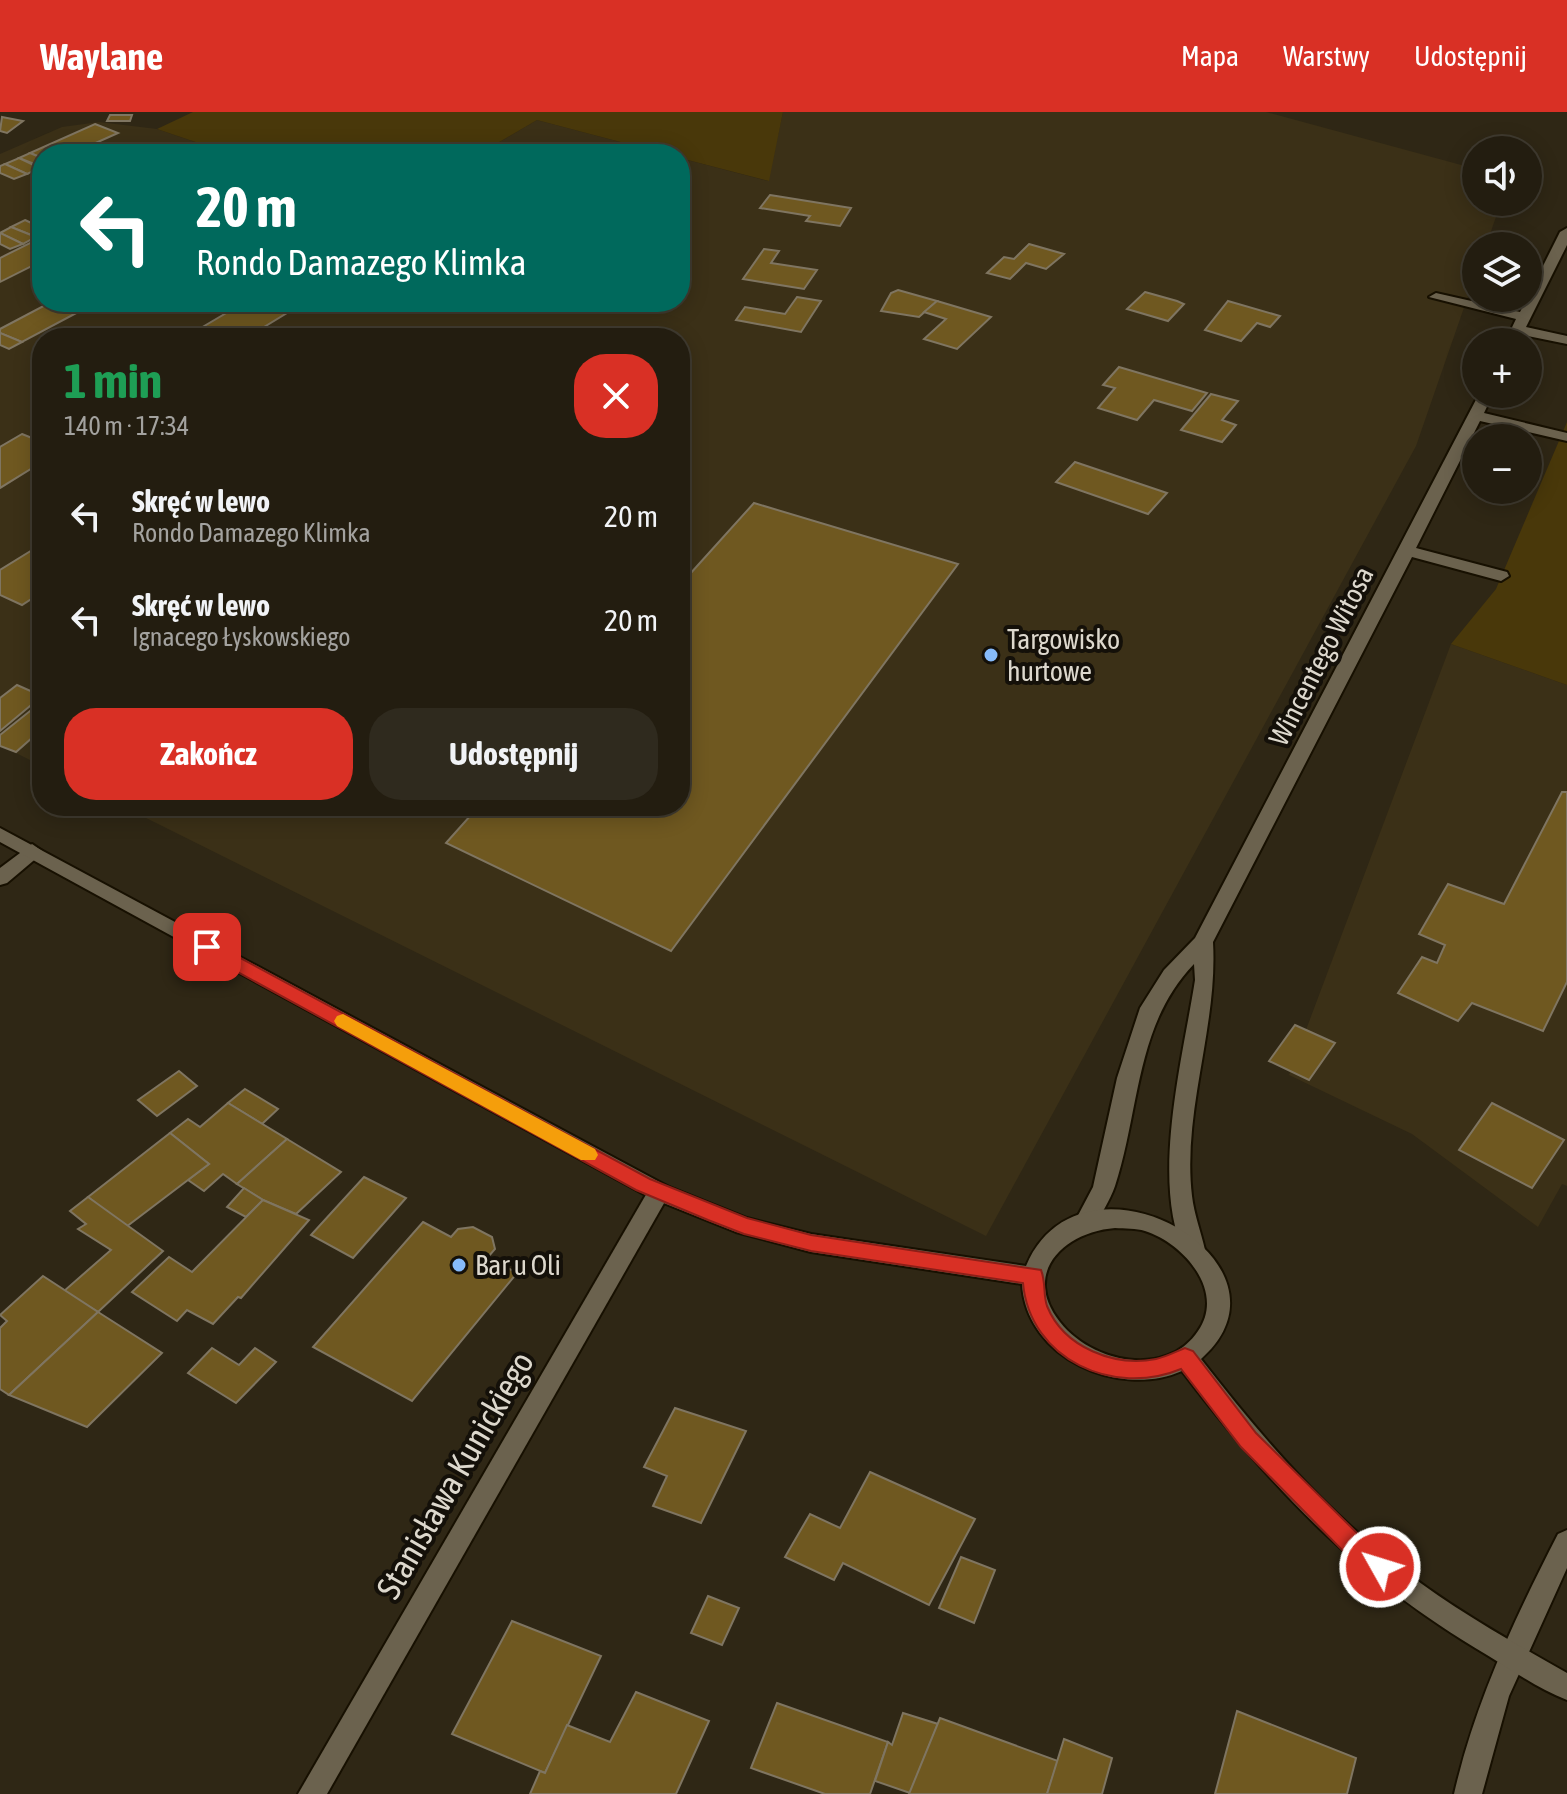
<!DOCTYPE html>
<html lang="pl">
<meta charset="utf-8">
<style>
:root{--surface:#231d10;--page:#2f2a1e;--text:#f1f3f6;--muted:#a3a29f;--line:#403b30;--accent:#d93025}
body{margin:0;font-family:"Asap Condensed",sans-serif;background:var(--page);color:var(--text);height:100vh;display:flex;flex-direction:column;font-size:30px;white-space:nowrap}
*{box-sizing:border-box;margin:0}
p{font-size:26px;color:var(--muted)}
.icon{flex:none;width:44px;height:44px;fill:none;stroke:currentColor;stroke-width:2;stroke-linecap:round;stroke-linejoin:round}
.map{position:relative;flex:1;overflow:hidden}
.details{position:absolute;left:32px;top:216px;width:658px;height:488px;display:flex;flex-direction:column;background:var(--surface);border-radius:32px;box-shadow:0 4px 20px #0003,0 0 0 2px var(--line)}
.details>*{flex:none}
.top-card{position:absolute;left:32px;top:32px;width:658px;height:168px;border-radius:32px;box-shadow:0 4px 20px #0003,0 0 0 2px var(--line);background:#00695c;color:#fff;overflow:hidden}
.tools{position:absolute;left:1462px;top:24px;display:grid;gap:16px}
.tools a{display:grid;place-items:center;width:80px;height:80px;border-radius:50%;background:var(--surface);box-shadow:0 4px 20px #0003,0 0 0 2px var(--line);font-size:40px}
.pin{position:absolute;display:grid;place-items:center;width:68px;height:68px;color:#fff;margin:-34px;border-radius:16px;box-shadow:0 4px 12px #0006}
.me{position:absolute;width:88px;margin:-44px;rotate:309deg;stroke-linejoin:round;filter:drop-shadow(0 0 6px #0008)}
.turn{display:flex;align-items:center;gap:28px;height:168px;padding:0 32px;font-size:36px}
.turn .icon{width:104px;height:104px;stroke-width:2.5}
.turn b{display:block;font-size:56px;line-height:68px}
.round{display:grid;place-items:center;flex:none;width:84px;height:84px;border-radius:32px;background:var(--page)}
.head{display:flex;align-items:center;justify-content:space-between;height:136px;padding:0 32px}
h1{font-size:48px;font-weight:700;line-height:60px;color:#1e9e55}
.primary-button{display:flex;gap:16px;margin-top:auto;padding:16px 32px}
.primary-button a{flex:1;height:92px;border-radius:32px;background:var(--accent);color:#fff;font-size:32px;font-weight:700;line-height:92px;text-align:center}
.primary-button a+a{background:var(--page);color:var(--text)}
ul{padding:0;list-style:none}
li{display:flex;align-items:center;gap:24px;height:104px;padding:0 32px}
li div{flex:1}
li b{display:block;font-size:30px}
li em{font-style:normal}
header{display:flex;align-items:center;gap:48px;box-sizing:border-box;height:112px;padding:0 40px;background:var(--accent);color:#fff}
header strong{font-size:38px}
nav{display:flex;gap:44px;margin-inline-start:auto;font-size:28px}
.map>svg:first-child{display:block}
</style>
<header>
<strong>Waylane</strong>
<nav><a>Mapa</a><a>Warstwy</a><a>Udostępnij</a></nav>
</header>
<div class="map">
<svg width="1567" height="1682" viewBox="0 0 1567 1682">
<rect width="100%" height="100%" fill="#2f2715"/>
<g fill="#3b3017">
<path d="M 783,0 L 1266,0 L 1476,57 L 1476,90 L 1501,90 L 1486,134 L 1476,134 L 1476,161 L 1416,334 L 986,1124 L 122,694 L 680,694 L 680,226 L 42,226 L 42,654 L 0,633 L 0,42 L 62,15 L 99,10 L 157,17 L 231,42 L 42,42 L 42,190 L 680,190 L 680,46 L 768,69 Z"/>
<path d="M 537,8 L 666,42 L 479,42 Z"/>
<path d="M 1451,532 L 1567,573 L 1567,1074 L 1562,1072 L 1538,1115 L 1412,1022 L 1289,963 Z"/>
</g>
<g fill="#49380a">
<path d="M 193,0 L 783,0 L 769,69 L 680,46 L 680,42 L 666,42 L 537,8 L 479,42 L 231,42 L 157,17 Z"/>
<path d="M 1567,310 L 1567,573 L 1451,532 L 1496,477 Z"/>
</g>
<g fill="#6f5820" stroke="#7f7561" stroke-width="2">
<path d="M 110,3 L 132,3 L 130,9 L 107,9 Z"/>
<path d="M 2,5 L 23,9 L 7,21 L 0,19 Z"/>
<path d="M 95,12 L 118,21 L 71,42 L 42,42 L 42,46 L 30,41 Z"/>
<path d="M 30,41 L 42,46 L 42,55 L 19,46 Z"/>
<path d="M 19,46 L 40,56 L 27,62 L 5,52 Z"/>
<path d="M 5,52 L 27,62 L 14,67 L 0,61 L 0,54 Z"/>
<path d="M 770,83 L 851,96 L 840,114 L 806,109 L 810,104 L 760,96 Z"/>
<path d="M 25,108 L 42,116 L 42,123 L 36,125 L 11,115 Z"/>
<path d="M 11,115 L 36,125 L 23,132 L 0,121 Z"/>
<path d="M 0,121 L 23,132 L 10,137 L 0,132 Z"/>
<path d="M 42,125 L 42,149 L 0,170 L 0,146 Z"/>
<path d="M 1029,132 L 1064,142 L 1046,157 L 1026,151 L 1010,167 L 987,161 L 1004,145 L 1014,147 Z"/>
<path d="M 764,137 L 779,139 L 771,151 L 817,158 L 804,177 L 743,167 Z"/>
<path d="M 898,178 L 937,189 L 919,205 L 881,199 L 891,181 Z"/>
<path d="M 1145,180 L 1177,189 L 1184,192 L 1168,209 L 1127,197 Z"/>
<path d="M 797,185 L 821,189 L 801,220 L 736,208 L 745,195 L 785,202 Z"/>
<path d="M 937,189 L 991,205 L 957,237 L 924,227 L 946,207 L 924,200 Z"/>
<path d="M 1228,189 L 1280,204 L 1270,215 L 1257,211 L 1241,229 L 1205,218 Z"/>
<path d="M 51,190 L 97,190 L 22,230 L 0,221 L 0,217 Z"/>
<path d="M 245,190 L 305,190 L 246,226 L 184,226 Z"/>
<path d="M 0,221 L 22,230 L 9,237 L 0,233 Z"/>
<path d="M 1119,255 L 1207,281 L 1192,299 L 1154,288 L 1137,308 L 1098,296 L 1115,276 L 1103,273 Z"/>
<path d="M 1211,282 L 1238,289 L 1222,308 L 1236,313 L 1222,330 L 1181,318 Z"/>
<path d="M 22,322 L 42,330 L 42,350 L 0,376 L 0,335 Z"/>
<path d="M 1075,350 L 1167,381 L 1148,402 L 1056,370 Z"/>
<path d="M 754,391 L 958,452 L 671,839 L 446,731 L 479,694 L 680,694 L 680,473 Z"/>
<path d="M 42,432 L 42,480 L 22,493 L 0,483 L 0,458 Z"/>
<path d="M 17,573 L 42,584 L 0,619 L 0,586 Z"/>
<path d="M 35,595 L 42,597 L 42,617 L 16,640 L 0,634 L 0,623 Z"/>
<path d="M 1562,680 L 1567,680 L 1567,870 L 1543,919 L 1472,891 L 1458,909 L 1398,881 L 1422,845 L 1437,851 L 1445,833 L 1419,822 L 1448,772 L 1504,792 Z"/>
<path d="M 1295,913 L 1335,931 L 1309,968 L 1269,949 Z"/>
<path d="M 179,959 L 197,974 L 157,1004 L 138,988 Z"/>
<path d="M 245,977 L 278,997 L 262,1012 L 228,991 Z"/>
<path d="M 228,991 L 287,1027 L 237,1072 L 223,1062 L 204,1079 L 188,1068 L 209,1052 L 170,1021 L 188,1007 L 200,1015 Z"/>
<path d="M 1492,991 L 1564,1028 L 1532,1076 L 1459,1038 Z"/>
<path d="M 170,1021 L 209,1052 L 126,1115 L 88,1085 Z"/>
<path d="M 287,1027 L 341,1060 L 296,1102 L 263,1088 L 237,1072 Z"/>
<path d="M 364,1065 L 406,1086 L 353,1146 L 311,1123 Z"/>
<path d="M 244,1076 L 263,1088 L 246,1105 L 227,1095 Z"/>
<path d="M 88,1085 L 163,1139 L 98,1200 L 64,1179 L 111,1138 L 78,1117 L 86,1112 L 70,1099 Z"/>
<path d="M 263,1088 L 309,1108 L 241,1186 L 238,1185 L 213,1212 L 187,1198 L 177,1209 L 132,1180 L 169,1145 L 192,1160 Z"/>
<path d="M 423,1110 L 451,1125 L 458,1117 L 473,1115 L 492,1125 L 495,1137 L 488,1145 L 517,1161 L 412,1289 L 313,1235 Z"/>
<path d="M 43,1164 L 98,1200 L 9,1283 L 0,1277 L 0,1216 L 7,1209 L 0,1203 Z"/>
<path d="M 98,1200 L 162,1241 L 87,1315 L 9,1283 Z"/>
<path d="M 212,1236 L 239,1253 L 255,1236 L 276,1250 L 236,1291 L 188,1261 Z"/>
<path d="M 675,1296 L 746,1319 L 701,1411 L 653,1394 L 667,1364 L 644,1355 Z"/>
<path d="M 870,1360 L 975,1407 L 929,1493 L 843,1451 L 834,1468 L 785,1445 L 810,1402 L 840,1416 Z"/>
<path d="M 961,1445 L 995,1458 L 974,1511 L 939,1496 Z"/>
<path d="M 708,1484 L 739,1496 L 722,1533 L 691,1521 Z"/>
<path d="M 512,1509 L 601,1544 L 545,1661 L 452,1622 Z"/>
<path d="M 636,1580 L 709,1609 L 676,1682 L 530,1682 L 540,1659 L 545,1661 L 567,1613 L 610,1630 Z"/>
<path d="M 777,1591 L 888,1630 L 870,1682 L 825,1682 L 751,1656 Z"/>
<path d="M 1237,1599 L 1356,1646 L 1347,1682 L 1215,1682 Z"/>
<path d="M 903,1601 L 938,1612 L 910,1681 L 875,1669 L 888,1630 L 892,1633 Z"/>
<path d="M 940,1606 L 1058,1649 L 1047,1682 L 909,1682 Z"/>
<path d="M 1064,1627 L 1112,1646 L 1102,1682 L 1047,1682 Z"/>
</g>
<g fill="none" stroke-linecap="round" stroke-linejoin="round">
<defs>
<g id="minor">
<path d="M 1567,116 L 1567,133 L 1526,215 L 1567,224 L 1567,232 L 1523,223 L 1519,230 L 1505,230 L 1516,207 L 1429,185 L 1436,181 L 1520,200 L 1560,120 Z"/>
<path d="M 1479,282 L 1493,282 L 1484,301 L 1567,321 L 1567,329 L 1480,309 L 1416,436 L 1507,460 L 1509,464 L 1501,469 L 1412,445 L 1213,830 C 1218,915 1182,999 1192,1084 C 1194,1102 1201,1120 1205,1138 L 1202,1145 L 1194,1147 L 1186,1145 C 1149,1072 1183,946 1195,868 L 1194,852 C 1135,913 1140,998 1115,1074 C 1110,1089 1100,1103 1093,1117 L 1085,1120 L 1077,1117 L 1074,1111 L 1093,1075 L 1117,966 L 1140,896 L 1164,858 L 1195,826 Z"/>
<path d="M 32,732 L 42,739 L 39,744 L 7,771 L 0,773 L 0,756 Z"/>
<path d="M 659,1071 L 667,1074 L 670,1080 L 667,1086 L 327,1682 L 298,1682 L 651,1074 Z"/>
<path d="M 1567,1418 L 1567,1456 L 1509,1584 L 1482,1682 L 1454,1682 C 1475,1590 1515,1506 1558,1422 Z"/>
</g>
<path id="tertiary" d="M 0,716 L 667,1074 L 747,1106 L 811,1122 L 1026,1154 C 1082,1021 1310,1151 1201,1247 C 1257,1319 1316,1389 1388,1446 C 1443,1491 1505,1526 1567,1561 L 1567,1588 C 1539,1577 1513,1559 1487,1543 C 1358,1467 1272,1377 1182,1259 C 1119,1287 1026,1246 1022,1172 L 811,1140 L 736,1120 L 651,1086 L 0,730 ZM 1115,1116 C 1125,1117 1136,1116 1145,1119 C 1183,1131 1226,1179 1198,1219 C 1166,1267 1091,1250 1060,1210 C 1021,1161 1064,1120 1115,1116 Z"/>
</defs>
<use href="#minor" stroke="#171001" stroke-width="4"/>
<use href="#tertiary" stroke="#171001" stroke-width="4"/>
<use href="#minor" fill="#6b624e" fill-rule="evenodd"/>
<use href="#tertiary" fill="#6b624e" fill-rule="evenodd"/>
</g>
<path fill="#d93025" stroke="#8d1f18" stroke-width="2" d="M 207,828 L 650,1067 L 747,1106 L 811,1123 L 1041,1158 C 1046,1170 1043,1183 1047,1194 C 1064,1236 1115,1255 1156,1247 C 1166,1245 1175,1240 1185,1236 L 1193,1239 L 1256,1321 L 1365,1429 L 1389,1447 L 1392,1455 L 1389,1462 L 1380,1466 L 1348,1444 L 1241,1335 L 1181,1257 C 1114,1285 1030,1248 1023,1171 L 811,1139 L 744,1122 L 708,1108 L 636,1078 L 201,840 L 198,835 L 201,830 Z"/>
<path fill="#f59e0b" d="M 343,902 L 595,1037 L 598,1043 L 595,1048 L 581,1048 L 337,914 L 334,909 L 337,904 Z"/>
<g fill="#86bbfb" stroke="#141009" stroke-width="3">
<circle cx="991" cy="543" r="8"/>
<circle cx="459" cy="1153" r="8"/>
</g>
<g text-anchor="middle" stroke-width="8" stroke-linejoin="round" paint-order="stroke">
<g font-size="28" fill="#ddd8cd" stroke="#141009" text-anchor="start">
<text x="1007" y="537">Targowisko<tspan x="1007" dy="32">hurtowe</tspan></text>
<text x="475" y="1163">Bar u Oli</text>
</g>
<g font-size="28" fill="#ddd8cd" stroke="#141009">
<text transform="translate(1321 544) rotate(-63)" y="10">Wincentego Witosa</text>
</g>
<g font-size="34" fill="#ddd8cd" stroke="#141009">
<text transform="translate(455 1363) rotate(-60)" y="12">Stanisława Kunickiego</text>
</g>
</g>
</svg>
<div class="tools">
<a><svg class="icon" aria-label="sound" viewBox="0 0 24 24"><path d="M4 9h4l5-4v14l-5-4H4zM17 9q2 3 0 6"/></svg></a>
<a><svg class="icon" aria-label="layers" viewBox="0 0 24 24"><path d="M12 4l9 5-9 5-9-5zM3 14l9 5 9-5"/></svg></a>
<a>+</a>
<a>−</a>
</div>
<div class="pin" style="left:207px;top:835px;background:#d93025"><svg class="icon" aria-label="arrive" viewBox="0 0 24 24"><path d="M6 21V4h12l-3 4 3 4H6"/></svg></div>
<svg class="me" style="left:1380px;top:1455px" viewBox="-20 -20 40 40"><circle r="17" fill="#d93025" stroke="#fff" stroke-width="3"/><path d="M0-11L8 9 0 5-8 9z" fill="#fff"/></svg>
<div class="top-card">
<div class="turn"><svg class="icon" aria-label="left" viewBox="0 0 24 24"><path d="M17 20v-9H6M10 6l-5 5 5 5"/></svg><div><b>20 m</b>Rondo Damazego Klimka</div></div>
</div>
<section class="details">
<div class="head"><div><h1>1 min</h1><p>140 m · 17:34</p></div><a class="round" style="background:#d93025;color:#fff"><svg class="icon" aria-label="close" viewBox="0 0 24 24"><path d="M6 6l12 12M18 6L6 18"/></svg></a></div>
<ul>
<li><svg class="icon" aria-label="left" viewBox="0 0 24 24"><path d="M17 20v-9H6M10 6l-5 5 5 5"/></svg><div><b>Skręć w lewo</b><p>Rondo Damazego Klimka</p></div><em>20 m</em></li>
<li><svg class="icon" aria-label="left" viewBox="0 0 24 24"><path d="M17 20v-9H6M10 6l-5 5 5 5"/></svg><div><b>Skręć w lewo</b><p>Ignacego Łyskowskiego</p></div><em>20 m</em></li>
</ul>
<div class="primary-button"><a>Zakończ</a><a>Udostępnij</a></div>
</section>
</div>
